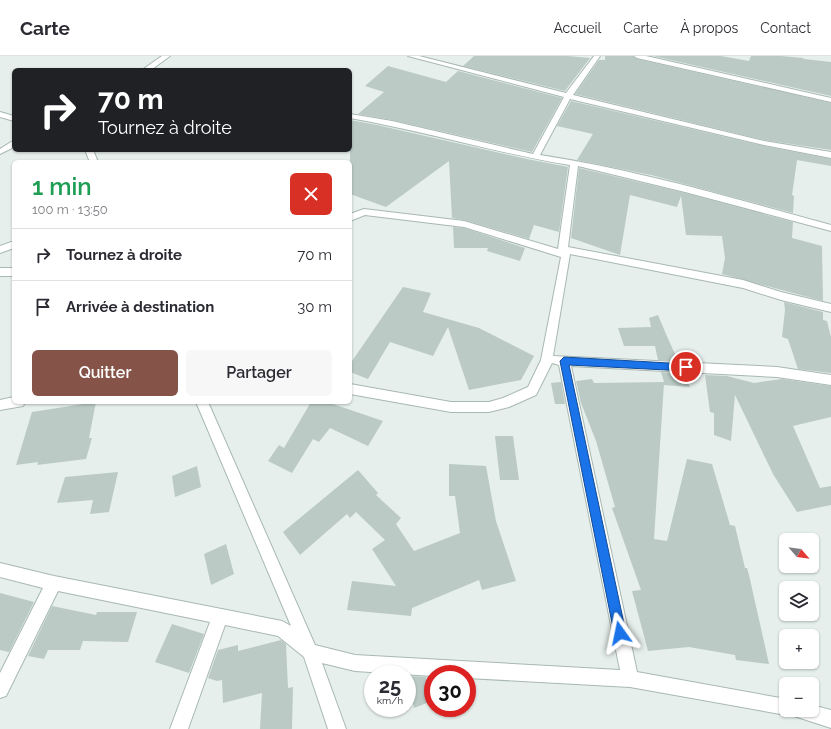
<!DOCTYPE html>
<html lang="fr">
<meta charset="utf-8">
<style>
:root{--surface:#fff;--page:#f7f7f7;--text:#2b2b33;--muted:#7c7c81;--line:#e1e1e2;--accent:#855347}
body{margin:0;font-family:Raleway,sans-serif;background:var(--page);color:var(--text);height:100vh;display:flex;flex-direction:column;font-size:15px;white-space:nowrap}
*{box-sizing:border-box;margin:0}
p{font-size:13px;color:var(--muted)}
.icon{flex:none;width:22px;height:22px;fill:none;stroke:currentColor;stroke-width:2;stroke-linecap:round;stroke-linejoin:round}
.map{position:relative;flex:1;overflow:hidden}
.sheet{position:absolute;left:12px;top:104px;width:340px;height:244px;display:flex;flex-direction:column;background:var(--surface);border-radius:6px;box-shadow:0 1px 3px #0004}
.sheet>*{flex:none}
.hud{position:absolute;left:12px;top:12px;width:340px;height:84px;border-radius:6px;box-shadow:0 1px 3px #0004;background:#202124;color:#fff;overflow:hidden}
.needle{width:26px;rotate:118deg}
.fabs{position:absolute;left:779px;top:477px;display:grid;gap:8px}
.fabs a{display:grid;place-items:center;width:40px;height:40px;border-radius:6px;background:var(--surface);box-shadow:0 1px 3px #0004;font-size:20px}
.speed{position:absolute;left:364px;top:609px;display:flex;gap:8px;font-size:20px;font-weight:700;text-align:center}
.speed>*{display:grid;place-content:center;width:52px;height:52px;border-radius:50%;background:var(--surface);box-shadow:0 1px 3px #0004;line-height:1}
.speed small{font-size:10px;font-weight:400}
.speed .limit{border:6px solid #d22;background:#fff;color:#111}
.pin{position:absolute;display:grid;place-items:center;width:34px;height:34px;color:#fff;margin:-17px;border:2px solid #fff;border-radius:50%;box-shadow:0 1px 4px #0007}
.me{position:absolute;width:44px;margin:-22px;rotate:348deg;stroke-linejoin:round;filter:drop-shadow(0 0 3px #0008)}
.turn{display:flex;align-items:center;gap:14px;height:84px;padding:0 20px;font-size:18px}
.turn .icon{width:52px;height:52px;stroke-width:2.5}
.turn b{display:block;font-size:28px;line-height:34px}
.round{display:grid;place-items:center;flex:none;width:42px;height:42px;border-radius:6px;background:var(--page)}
.headline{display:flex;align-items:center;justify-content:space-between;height:68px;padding:0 20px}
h1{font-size:24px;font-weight:600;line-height:30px;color:#1e9e55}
.cta{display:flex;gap:8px;margin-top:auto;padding:8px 20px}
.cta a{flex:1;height:46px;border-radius:6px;background:var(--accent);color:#fff;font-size:16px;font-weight:600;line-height:46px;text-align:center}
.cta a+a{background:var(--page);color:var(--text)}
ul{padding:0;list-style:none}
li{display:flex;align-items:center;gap:12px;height:52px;padding:0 20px;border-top:1px solid var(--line)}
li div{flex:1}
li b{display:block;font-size:15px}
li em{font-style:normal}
header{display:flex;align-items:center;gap:24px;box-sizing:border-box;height:56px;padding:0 20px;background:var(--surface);border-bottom:1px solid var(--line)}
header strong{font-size:19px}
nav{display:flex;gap:22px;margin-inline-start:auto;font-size:14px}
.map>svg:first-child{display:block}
</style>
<header>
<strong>Carte</strong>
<nav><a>Accueil</a><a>Carte</a><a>À propos</a><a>Contact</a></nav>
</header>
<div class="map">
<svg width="831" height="673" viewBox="0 0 831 673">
<rect width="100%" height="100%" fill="#e6efeb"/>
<g fill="#bbcac4">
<path d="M 474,0 L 568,0 L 590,2 L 565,35 L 463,10 Z"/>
<path d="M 605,0 L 633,0 L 637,3 L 831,47 L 831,94 L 764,84 L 575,38 L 599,4 L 605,4 Z"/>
<path d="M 653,0 L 721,0 L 749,5 L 751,0 L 781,0 L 803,2 L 804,3 L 831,6 L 831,40 Z"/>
<path d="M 388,10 L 446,26 L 458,15 L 562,42 L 532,96 L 392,64 L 358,58 L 384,36 L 365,30 Z"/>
<path d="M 571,45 L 764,90 L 831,103 L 831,110 L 797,104 L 792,139 L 794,140 L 793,157 L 651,119 L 577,104 L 593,78 L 557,70 Z"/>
<path d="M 350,64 L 377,69 L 527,103 L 568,111 L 559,176 L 534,169 L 529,183 L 464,164 L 452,162 L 449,105 L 386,151 L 350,138 Z"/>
<path d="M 579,112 L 685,137 L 793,166 L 792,182 L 822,190 L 823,245 L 722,218 L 725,202 L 722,180 L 686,179 L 681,140 L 677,151 L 630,139 L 620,199 L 571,182 Z"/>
<path d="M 453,171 L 464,172 L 525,192 L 520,205 L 487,195 L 488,192 L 454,192 Z"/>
<path d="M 403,231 L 431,237 L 423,256 L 479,272 L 534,300 L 521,324 L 469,334 L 448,271 L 433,300 L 390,286 L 368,323 L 350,316 L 350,308 Z"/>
<path d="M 784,246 L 823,256 L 823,264 L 827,265 L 831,281 L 831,317 L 798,313 L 788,283 L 782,281 L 785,254 Z"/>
<path d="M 658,259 L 666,278 L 678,305 L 658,304 L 655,290 L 624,290 L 618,272 L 651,271 L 649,262 Z"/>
<path d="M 661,316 L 684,318 L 690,331 L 664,329 L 664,327 L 654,483 L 667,485 L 687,403 L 712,408 L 730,469 L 735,470 L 745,512 L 747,512 L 749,519 L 769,608 L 736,604 L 735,599 L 689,591 L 648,595 L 632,535 L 641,534 L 612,452 L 615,451 L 596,385 L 581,347 L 576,325 L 592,323 L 594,327 L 664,326 Z"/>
<path d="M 705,319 L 727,320 L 754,327 L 782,323 L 831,330 L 831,361 L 793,370 L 820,432 L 831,430 L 831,449 L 797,456 L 773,418 L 735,339 L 731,385 L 714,379 L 714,357 L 710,356 Z"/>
<path d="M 561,326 L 565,348 L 555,348 L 551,327 Z"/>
<path d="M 96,346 L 89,382 L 92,382 L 86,403 L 37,409 L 38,406 L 16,409 L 32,356 Z"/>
<path d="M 311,346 L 327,346 L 383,365 L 368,390 L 330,372 L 319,386 L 313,383 L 292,417 L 268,405 L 279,389 L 284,392 Z"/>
<path d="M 495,380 L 513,380 L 519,424 L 500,424 Z"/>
<path d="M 449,408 L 486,410 L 496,465 L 516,525 L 482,534 L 479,524 L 412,552 L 411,560 L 347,554 L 352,525 L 396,530 L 372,493 L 385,484 L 356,456 L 350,462 L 347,458 L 300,499 L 283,476 L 358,414 L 378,437 L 376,439 L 401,462 L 396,468 L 414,495 L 460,477 L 455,440 L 449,440 Z"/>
<path d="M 197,410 L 201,431 L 175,441 L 172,420 Z"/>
<path d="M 118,416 L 109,456 L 90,458 L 93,444 L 57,447 L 65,421 Z"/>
<path d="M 226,488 L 234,518 L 211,529 L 204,498 Z"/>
<path d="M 0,537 L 34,546 L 9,596 L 0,594 Z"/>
<path d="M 52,550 L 96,559 L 97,556 L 137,556 L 128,586 L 83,585 L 80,594 L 48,594 L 44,603 L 28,600 Z"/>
<path d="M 172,568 L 204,578 L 189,617 L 155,606 Z"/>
<path d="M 281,584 L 286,588 L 288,632 L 293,631 L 292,673 L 260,673 L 262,637 L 223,647 L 222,624 L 217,625 L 208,622 L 218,594 L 238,589 L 238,595 Z"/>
<path d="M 411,620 L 426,621 L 432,645 L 414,652 L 407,622 Z"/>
</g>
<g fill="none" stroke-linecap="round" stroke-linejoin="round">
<defs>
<g id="minor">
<path d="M 162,0 L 170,0 L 151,14 L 142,14 Z"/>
<path d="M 408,0 L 419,0 L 566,37 L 594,0 L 600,0 L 573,39 L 764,85 L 831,96 L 831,102 L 764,89 L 570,43 L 540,99 C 639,114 735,143 831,169 L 831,175 L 685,136 L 578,110 L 568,191 L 743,224 L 781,236 L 831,248 L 831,256 L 781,244 L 743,232 L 570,198 L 553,300 L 777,311 L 831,319 L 831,329 L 777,321 L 571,310 L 637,616 L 786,643 L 786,654 L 812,654 L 812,649 L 831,654 L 831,672 L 794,660 L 792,656 L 786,659 L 630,631 L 467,622 L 467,618 L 433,618 L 433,620 L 355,615 L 322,607 L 346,673 L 328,673 L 304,601 L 278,580 L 225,569 L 188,673 L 170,673 L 210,566 L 58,535 L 6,640 L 0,642 L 0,617 L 43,532 L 0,521 L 0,507 L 54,520 L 282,565 L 291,570 L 196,346 L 208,346 L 315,589 L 355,599 L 620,614 L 559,309 L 552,307 L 536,339 L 509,351 L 489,356 L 451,356 L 350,338 L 350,328 L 451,346 L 489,346 L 503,342 L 528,331 L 541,304 L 561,201 L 464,171 L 365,159 L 350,165 L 350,158 L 364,153 L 464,165 L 558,193 L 570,109 C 496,97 424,75 350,62 L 350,58 L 392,65 L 533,98 L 564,41 Z"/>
<path d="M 634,0 L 646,0 L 831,42 L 831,46 L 637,2 Z"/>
<path d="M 0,56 L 14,60 L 14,65 L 0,61 Z"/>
<path d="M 11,86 L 14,86 L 14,91 L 0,98 L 0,93 Z"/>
<path d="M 85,94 L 93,94 L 98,106 L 90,106 Z"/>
<path d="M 14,185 L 14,192 L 0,197 L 0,190 Z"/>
<rect x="0" y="212" width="14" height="8"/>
<path d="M 14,341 L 14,346 L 25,346 L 23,350 L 0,354 L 0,344 Z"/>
</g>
</defs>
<use href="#minor" stroke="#a8b8b2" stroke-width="2"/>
<use href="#minor" fill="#fff" fill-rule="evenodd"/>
</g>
<path fill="#1a73e8" stroke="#114b97" d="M 564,301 L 686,308 L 690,311 L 686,315 L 569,309 L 626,577 L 625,582 L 620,583 L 616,582 L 614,577 L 560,305 Z"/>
</svg>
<div class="fabs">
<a><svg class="needle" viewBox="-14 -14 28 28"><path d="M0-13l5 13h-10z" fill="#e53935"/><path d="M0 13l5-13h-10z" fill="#7c7c81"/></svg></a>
<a><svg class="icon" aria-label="layers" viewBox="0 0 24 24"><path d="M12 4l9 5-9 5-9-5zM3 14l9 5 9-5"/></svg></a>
<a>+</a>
<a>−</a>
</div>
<div class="speed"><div>25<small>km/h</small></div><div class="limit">30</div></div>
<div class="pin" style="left:686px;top:311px;background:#d93025"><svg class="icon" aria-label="arrive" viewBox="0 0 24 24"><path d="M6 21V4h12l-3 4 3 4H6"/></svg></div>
<svg class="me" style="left:620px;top:577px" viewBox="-20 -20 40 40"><path d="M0-17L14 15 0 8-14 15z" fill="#1a73e8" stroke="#fff" stroke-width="4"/></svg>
<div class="hud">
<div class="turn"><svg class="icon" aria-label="right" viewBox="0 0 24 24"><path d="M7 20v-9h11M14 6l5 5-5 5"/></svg><div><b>70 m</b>Tournez à droite</div></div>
</div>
<section class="sheet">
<div class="headline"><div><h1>1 min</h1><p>100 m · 13:50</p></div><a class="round" style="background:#d93025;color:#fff"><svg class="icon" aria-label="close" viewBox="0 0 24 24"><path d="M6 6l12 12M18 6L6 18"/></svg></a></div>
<ul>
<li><svg class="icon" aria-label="right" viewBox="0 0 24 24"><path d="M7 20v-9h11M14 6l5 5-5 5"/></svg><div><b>Tournez à droite</b></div><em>70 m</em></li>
<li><svg class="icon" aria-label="arrive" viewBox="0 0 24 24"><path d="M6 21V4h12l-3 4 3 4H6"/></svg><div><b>Arrivée à destination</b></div><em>30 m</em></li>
</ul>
<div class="cta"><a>Quitter</a><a>Partager</a></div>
</section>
</div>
